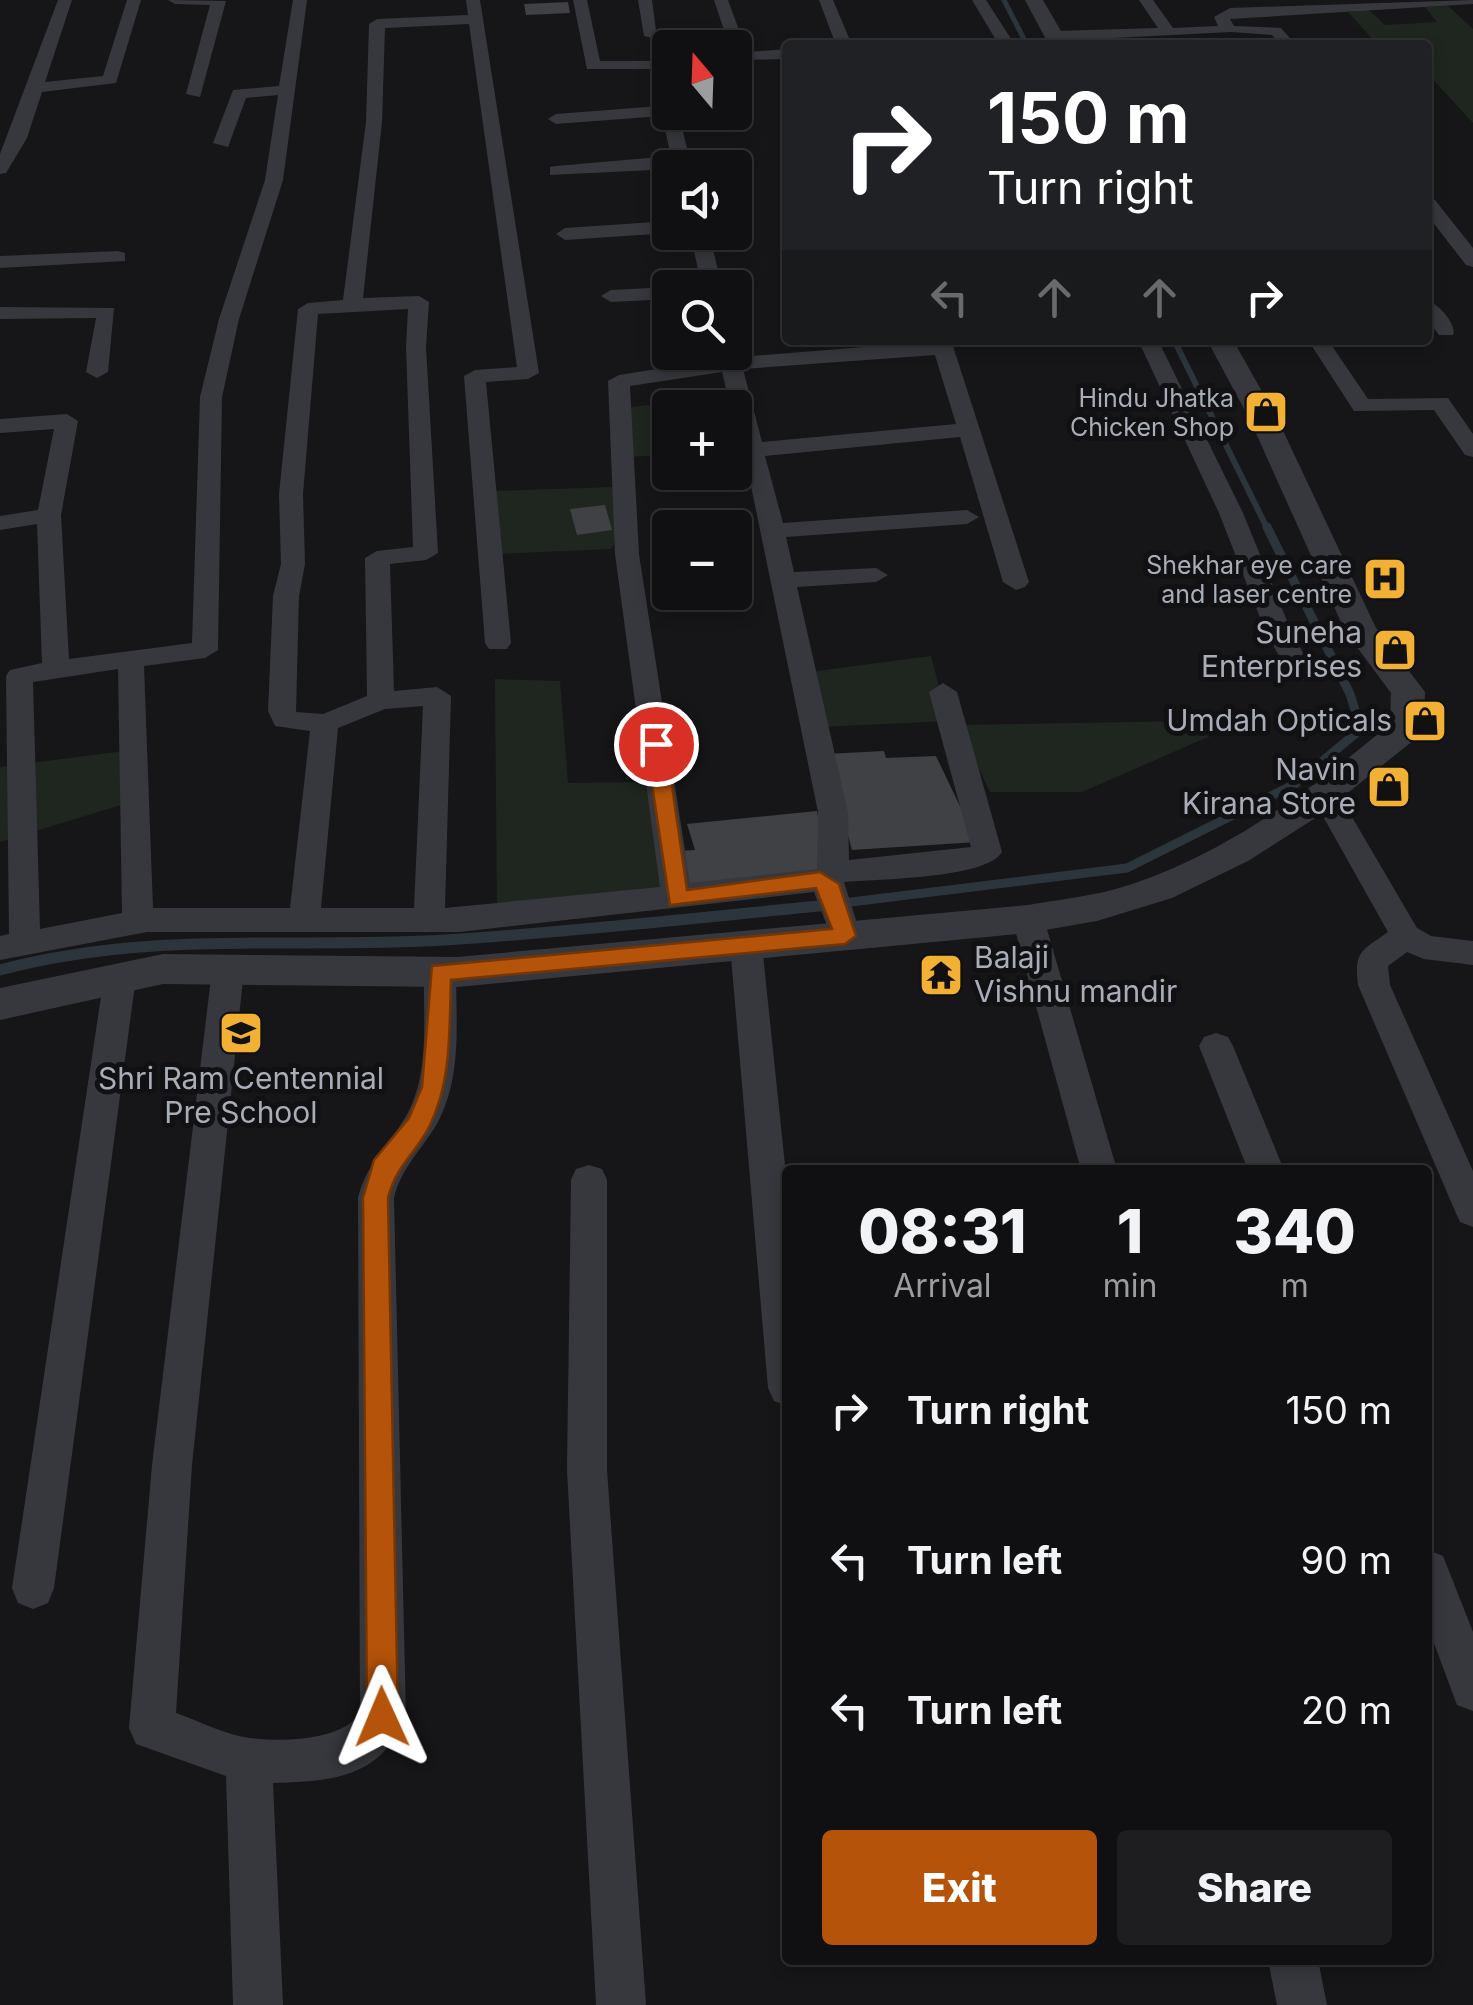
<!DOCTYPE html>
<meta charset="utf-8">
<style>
:root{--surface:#101012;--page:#1e1e20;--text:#f1f3f6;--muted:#9c9d9f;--line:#303032;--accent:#b45309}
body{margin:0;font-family:Inter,sans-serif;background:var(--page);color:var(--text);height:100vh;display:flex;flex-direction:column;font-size:38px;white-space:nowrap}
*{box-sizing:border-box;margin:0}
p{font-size:32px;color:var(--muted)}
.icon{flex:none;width:55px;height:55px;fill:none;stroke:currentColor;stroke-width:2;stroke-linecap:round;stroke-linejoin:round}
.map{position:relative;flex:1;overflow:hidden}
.sheet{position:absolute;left:782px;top:1165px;width:650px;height:800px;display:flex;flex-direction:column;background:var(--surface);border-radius:10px;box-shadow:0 5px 15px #0003,0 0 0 2px var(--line)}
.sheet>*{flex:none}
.guide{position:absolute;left:782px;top:40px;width:650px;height:305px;border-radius:10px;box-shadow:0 5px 15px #0003,0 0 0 2px var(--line);background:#202124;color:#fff;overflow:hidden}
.needle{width:65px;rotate:341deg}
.tools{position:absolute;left:652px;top:30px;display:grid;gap:20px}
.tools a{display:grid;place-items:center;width:100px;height:100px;border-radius:10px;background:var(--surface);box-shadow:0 5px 15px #0003,0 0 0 2px var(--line);font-size:50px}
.pin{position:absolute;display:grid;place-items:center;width:85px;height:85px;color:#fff;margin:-42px;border:5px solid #fff;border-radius:50%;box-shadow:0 2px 10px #0007}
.me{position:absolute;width:110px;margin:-55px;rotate:359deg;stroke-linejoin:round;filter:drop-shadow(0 0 8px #0008)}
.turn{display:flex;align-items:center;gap:35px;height:210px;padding:0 40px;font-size:45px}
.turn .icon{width:130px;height:130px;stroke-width:2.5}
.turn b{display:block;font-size:70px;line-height:85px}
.lanes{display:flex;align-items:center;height:95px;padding:0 40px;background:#0003;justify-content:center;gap:50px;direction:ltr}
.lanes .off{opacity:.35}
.eta{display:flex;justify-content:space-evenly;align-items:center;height:170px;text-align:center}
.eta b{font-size:60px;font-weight:800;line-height:70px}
.button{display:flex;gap:20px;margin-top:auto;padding:20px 40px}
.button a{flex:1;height:115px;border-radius:10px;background:var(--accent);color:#fff;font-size:40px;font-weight:800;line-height:115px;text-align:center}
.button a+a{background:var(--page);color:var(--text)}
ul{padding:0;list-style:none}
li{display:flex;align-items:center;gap:30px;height:150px;padding:0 40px}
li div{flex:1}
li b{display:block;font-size:38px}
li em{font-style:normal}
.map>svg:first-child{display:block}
</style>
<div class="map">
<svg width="1473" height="2005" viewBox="0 0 1473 2005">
<rect width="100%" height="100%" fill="#161618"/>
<g fill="#1e261f">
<path d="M 1448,6 L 1473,29 L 1473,123 L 1428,74 L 1428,45 L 1378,45 L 1348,12 L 1369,10 L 1385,25 L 1437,22 L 1425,7 Z"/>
<path d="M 739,396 L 752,450 L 735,451 L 735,408 L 670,408 L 670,455 L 623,457 L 620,408 Z"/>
<path d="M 614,487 L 623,528 L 611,549 L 494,554 L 491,491 Z"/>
<path d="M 931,656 L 948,721 L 821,727 L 809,672 Z"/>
<path d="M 495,679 L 560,681 L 568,783 L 645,782 L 668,891 L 497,917 Z"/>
<path d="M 1247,720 L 1082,792 L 990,792 L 958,725 Z"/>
<path d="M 132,750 L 134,801 L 0,842 L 0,767 Z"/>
</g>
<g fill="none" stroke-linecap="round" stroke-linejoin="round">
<path stroke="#2c353c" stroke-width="5" d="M 1004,0 L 1027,45"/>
<path stroke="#2c353c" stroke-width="6" d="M 1174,340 L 1268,530"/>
<path stroke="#2c353c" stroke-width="9" d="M 802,908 L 1127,868 L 1295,784 L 1361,729 L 1350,694 L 1267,527"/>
<path stroke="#2c353c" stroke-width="11" d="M 0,970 C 150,930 294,949 445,940 C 573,932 702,917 830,905"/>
</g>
<g fill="#404145">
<path d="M 568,2 L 570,13 L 526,15 L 524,4 Z"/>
<path d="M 605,505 L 612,530 L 577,535 L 570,509 Z"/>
<path d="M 884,751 L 886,758 L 936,756 L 977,842 L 852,850 L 826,754 Z"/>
<path d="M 817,811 L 829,874 L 684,888 L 678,851 L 695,850 L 687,824 Z"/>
</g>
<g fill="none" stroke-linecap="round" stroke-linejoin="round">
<g fill="#37383d" fill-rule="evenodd">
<path d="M 58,0 L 72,0 L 45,82 L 103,76 L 127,0 L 141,0 L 116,83 L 42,92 L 27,138 L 6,173 L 0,174 L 0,154 Z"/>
<path d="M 168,0 L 226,1 L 200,97 L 186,94 L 210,5 L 175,4 Z"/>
<path d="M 293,0 L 307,0 L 283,180 L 239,319 L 222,397 L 218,650 L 205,658 L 144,666 L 153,908 L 290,908 L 310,731 L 275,726 L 268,711 L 273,596 L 281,564 L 279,494 L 298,309 L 308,303 L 343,300 L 366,122 L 369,24 L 377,19 L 468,15 L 466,0 L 480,0 L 539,373 L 528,379 L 486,382 L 511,643 L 507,649 L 489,649 L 485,643 L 464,376 L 475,370 L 517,367 L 469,24 L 385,28 L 382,122 L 363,298 L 419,296 L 429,302 L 426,347 L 438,553 L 426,560 L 390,564 L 394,691 L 437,687 L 451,696 L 445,908 L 660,887 L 615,554 L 608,381 L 619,375 L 719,359 L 718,352 L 735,352 L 735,347 L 740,357 L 951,340 L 1029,582 L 1025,587 L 1016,590 L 1003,582 L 960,437 L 765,456 L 783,523 L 967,510 L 979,517 L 967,524 L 786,537 L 794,572 L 876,568 L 888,575 L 876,582 L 797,587 L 848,812 L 849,860 L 971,847 L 929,692 L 943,683 L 957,692 L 1002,852 C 986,879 876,879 844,882 L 861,936 L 856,944 L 834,944 L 814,892 L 460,932 L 147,932 L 0,960 L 0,936 L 9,934 L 6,676 L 10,670 L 42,663 L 37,524 L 0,530 L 0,516 L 38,510 L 54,429 L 0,433 L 0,419 L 67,414 L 78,421 L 61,515 L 69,659 L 192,643 L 200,397 L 219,319 L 265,180 L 278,95 L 246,98 L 228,147 L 213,143 L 233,90 L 279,86 ZM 408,309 L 406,347 L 413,547 L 377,551 L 365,558 L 367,696 L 323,714 L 296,712 L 299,596 L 305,564 L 303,494 L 318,314 ZM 935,355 L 956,424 L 762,442 L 743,369 ZM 722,372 L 731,408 L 735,408 L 818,812 L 817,869 L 690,883 L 639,554 L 630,386 ZM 118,669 L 122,913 L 40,929 L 33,682 ZM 423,706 L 414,908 L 321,908 L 338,728 L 385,709 Z"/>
<path d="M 573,0 L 587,0 L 600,61 L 664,61 L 670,80 L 670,112 L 678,112 L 692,168 L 550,175 L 550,167 L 556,166 L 671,156 L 662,116 L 556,124 L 548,119 L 556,114 L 660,106 L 651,69 L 587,69 Z"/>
<path d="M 638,0 L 652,0 L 657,39 L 644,36 Z"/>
<path d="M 714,0 L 728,0 L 747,52 L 788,49 L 788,59 L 735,60 L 735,48 L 730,48 Z"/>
<path d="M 819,0 L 833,0 L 852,45 L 836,45 Z"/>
<path d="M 972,0 L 986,0 L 1015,45 L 999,45 Z"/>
<path d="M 1139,0 L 1153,0 L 1173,28 L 1218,26 L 1214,17 L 1230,8 L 1473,0 L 1473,4 L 1230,19 L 1234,26 L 1281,28 L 1296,45 L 1280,45 L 1272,35 L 1231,32 L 1054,41 L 1046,36 L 1054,31 L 1158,28 Z"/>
<path d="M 1428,198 L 1435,200 L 1473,248 L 1473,267 L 1466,265 L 1428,216 Z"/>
<path d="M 670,221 L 670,233 L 565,240 L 556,234 L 565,228 Z"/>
<path d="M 690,232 L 709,232 L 722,288 L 702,288 Z"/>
<path d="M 118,251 L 125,253 L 125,261 L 0,268 L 0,256 Z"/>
<path d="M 670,287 L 670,299 L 611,302 L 601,296 L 611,290 Z"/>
<path d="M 1428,301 C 1439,304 1457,325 1453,335 L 1439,335 L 1428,320 Z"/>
<path d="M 0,307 L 114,308 L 108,372 L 97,378 L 86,372 L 96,318 L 0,319 Z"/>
<path d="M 1138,340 L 1158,340 L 1243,513 L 1292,633 L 1315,674 L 1311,680 L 1293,680 L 1266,633 L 1219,513 Z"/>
<path d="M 1308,340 L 1328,340 L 1368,399 L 1448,398 L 1473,434 L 1473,457 L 1465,455 L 1434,410 L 1354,411 Z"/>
<path d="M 1325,785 L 1335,788 L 1417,928 L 1431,936 L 1473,941 L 1473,965 L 1424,959 L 1407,952 L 1388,966 L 1390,985 L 1473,1171 L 1473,1227 L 1460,1222 L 1455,1211 L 1358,985 C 1354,950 1362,951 1388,932 L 1311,795 Z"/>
<path d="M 1028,907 L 1039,911 L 1044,919 L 1117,1170 L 1081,1170 L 1012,919 L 1017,911 Z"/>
<path d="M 746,933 L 757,937 L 762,945 L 788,1194 L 788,1406 L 774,1401 L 768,1388 L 730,945 L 735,937 Z"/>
<path d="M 228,958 L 239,961 L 244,970 L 192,1465 L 176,1713 C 199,1721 226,1735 250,1738 C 283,1742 339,1741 360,1714 L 358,1198 C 367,1159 397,1139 412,1104 C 429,1064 423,1014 424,972 L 429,963 L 440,960 L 451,963 L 456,972 C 456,1021 462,1072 440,1118 C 426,1146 401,1166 394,1198 L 406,1717 C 380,1778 334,1781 273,1783 L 283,2005 L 233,2005 L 226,1776 L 136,1744 L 129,1728 L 152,1465 L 212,970 L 217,961 Z"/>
<path d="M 120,965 L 131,968 L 136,977 L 54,1588 L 48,1603 L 33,1609 L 18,1603 L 12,1588 L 104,977 L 109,968 Z"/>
<path d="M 1216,1033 L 1228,1037 L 1233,1046 L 1284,1170 L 1248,1170 L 1199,1046 L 1204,1037 Z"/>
<path d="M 589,1165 L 602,1169 L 607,1180 L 607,1470 L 646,2005 L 596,2005 L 567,1470 L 571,1180 L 576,1169 Z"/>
<path d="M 1428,1550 L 1443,1556 L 1473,1632 L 1473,1711 L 1457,1705 L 1428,1627 Z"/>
<path d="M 1268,1960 L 1318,1960 L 1327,2005 L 1277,2005 Z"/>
</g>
<g fill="#37383d" fill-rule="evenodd">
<path d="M 1025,0 L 1043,0 L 1069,45 L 1049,45 Z"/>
<path d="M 1207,340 L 1233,340 L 1278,420 L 1376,628 L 1425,692 L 1424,728 L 1419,736 L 1320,815 L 1248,861 L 1172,898 L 1097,921 L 1028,933 L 457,987 L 163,984 L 0,1020 L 0,988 L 163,954 L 457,957 L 1028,905 C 1056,900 1085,897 1112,890 C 1216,861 1309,792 1390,724 L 1391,693 L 1345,631 L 1250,420 Z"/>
</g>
</g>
<path fill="#b45309" stroke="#753606" stroke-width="2.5" d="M 656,737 L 666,744 L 687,890 L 820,872 L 839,884 L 856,936 L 845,944 L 451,980 C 449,1029 452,1080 430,1125 C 416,1154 397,1163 388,1198 L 398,1717 L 394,1728 L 382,1733 L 371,1728 L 367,1717 L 363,1198 L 374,1160 L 409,1118 L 422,1087 L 432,966 L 832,929 L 816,888 L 670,905 L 646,744 Z"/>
<defs>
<symbol id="shop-square" viewBox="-11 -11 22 22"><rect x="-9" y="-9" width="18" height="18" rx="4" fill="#f2b134" stroke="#111113"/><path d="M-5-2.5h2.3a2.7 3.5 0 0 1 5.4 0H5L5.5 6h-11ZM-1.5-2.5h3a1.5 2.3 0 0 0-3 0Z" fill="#111"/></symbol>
<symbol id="hospital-square" viewBox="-11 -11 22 22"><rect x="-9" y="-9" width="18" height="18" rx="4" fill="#f2b134" stroke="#111113"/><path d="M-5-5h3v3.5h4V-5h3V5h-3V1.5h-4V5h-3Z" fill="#111"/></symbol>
<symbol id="temple-square" viewBox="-11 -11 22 22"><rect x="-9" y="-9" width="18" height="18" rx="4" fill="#f2b134" stroke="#111113"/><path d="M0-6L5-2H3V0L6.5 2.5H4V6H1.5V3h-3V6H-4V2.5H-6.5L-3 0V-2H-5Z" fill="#111"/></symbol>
<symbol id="school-square" viewBox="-11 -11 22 22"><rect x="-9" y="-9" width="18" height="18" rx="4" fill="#f2b134" stroke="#111113"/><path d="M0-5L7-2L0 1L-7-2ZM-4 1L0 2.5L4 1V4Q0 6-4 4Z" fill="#111"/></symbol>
</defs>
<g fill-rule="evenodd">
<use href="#shop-square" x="1241" y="387" width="50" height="50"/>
<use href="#hospital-square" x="1360" y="554" width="50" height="50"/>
<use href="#shop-square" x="1370" y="625" width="50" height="50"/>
<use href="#shop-square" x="1400" y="696" width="50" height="50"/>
<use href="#shop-square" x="1364" y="762" width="50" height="50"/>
<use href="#temple-square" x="916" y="950" width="50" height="50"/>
<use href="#school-square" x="216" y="1008" width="50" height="50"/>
</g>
<g text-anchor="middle" stroke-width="10" stroke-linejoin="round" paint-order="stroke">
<g font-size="25" fill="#a8adb8" stroke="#111113" text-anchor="end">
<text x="1234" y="407">Hindu Jhatka<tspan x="1234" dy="29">Chicken Shop</tspan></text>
<text x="1352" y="574">Shekhar eye care<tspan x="1352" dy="29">and laser centre</tspan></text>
</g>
<g font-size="30" fill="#a8adb8" stroke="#111113" text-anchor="end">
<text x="1362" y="643">Suneha<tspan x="1362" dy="34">Enterprises</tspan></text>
<text x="1392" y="731">Umdah Opticals</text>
<text x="1356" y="780">Navin<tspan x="1356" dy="34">Kirana Store</tspan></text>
<text x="974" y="968" text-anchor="start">Balaji<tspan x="974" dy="34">Vishnu mandir</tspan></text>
<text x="241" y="1089" text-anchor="middle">Shri Ram Centennial<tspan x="241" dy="34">Pre School</tspan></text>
</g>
</g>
</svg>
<div class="tools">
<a><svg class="needle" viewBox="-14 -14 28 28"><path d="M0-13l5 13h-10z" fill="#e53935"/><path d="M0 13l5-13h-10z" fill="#9c9d9f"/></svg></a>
<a><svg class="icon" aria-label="sound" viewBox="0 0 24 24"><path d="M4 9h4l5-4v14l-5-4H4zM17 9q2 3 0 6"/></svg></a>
<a><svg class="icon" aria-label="search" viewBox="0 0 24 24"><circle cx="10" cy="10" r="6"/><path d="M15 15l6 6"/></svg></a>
<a>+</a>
<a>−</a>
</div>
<div class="pin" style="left:656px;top:744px;background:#d93025"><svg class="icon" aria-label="arrive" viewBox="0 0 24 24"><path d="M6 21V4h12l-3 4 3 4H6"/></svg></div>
<svg class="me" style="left:382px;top:1717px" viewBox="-20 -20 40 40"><path d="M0-17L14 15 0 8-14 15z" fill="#b45309" stroke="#fff" stroke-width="4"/></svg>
<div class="guide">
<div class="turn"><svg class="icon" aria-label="right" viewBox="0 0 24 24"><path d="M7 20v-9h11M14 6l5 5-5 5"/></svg><div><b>150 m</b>Turn right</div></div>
<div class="lanes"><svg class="icon off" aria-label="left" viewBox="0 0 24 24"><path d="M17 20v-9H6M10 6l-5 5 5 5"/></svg><svg class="icon off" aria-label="ahead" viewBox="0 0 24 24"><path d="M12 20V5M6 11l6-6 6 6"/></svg><svg class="icon off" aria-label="ahead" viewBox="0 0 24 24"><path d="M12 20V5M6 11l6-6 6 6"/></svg><svg class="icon" aria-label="right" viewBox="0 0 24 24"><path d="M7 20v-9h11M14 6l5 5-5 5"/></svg></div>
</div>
<section class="sheet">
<div class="eta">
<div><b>08:31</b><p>Arrival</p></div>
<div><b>1</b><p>min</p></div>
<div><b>340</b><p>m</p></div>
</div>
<ul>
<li><svg class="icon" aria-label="right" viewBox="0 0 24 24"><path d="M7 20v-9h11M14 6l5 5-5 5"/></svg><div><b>Turn right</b></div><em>150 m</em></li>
<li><svg class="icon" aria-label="left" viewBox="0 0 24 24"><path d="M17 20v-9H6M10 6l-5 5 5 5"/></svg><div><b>Turn left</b></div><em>90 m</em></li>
<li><svg class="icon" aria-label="left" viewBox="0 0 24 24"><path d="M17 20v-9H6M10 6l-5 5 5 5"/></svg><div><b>Turn left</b></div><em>20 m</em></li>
</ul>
<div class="button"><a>Exit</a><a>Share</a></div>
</section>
</div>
